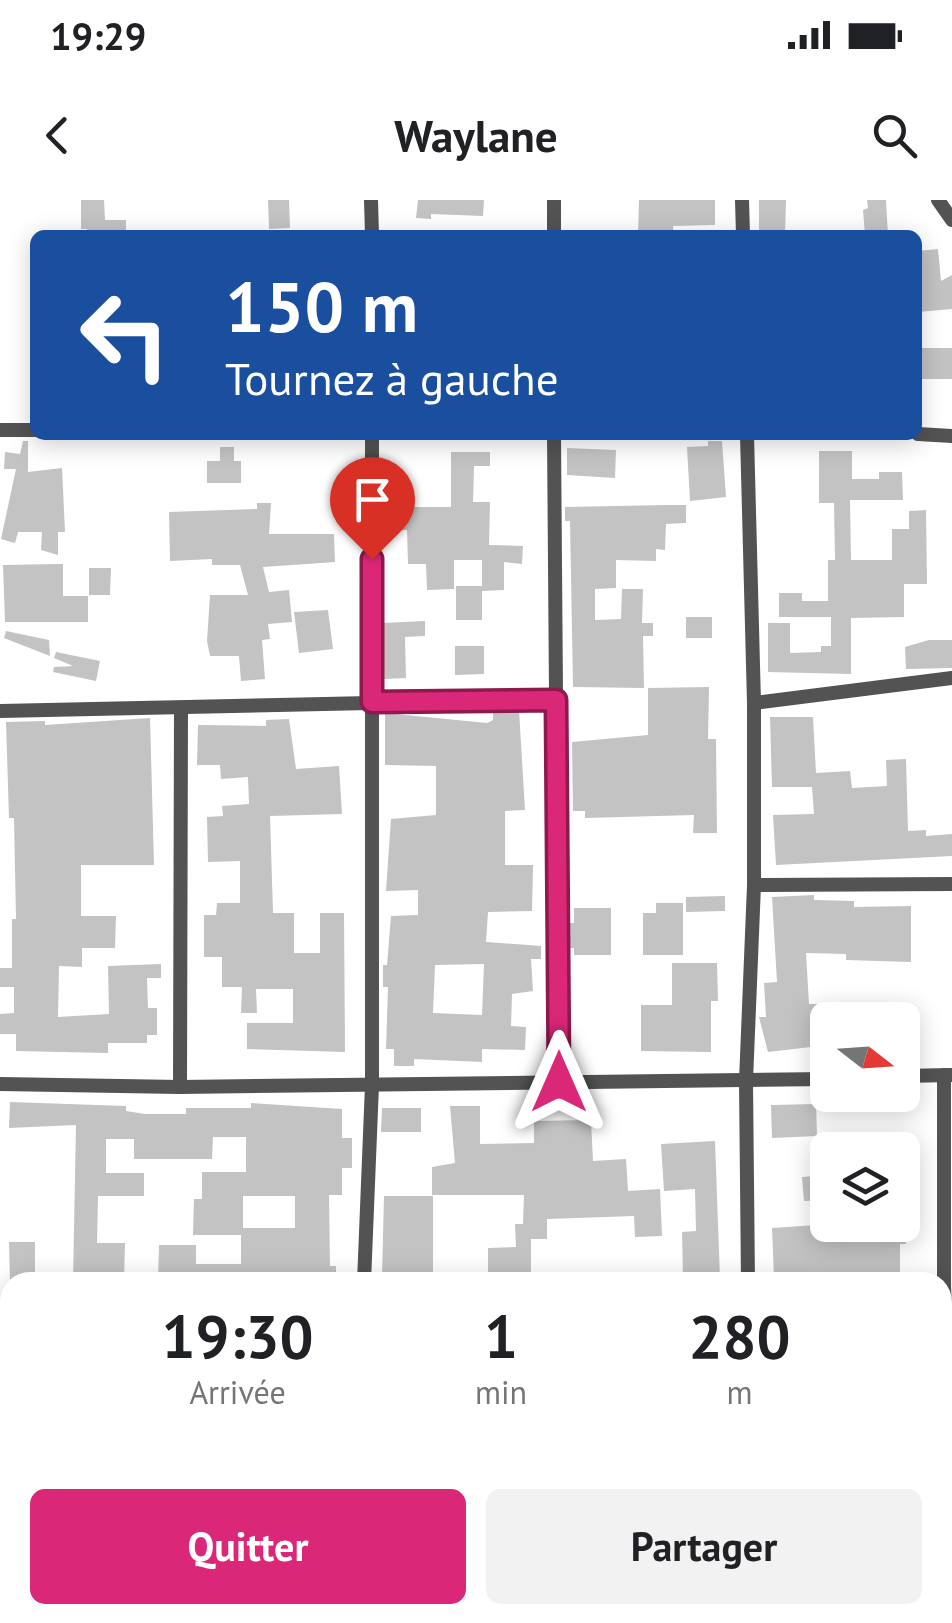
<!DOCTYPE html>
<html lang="fr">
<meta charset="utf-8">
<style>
:root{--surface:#fff;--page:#f2f2f2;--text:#202124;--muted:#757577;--accent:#db2777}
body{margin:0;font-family:"PT Sans",sans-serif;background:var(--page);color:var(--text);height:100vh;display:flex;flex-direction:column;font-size:38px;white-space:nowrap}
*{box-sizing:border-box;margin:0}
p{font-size:32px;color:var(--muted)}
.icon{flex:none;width:55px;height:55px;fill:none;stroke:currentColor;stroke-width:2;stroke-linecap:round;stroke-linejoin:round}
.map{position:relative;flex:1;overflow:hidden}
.panel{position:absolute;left:0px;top:1072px;width:952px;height:352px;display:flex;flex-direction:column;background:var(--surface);border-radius:30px 30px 0 0;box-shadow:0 5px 25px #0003}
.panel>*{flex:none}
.top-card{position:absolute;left:30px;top:30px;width:892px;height:210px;border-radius:15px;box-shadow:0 5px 25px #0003;background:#1a4fa0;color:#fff;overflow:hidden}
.needle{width:65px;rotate:107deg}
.buttons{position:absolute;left:810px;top:802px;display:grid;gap:20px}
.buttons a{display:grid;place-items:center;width:110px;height:110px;border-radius:15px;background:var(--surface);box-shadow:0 5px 25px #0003;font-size:50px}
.pin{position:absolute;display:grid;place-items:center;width:85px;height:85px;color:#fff;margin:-102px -42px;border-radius:50% 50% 50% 0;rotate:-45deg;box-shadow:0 0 10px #0007}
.pin .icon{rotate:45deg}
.me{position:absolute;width:110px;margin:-55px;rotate:0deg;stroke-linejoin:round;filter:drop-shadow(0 0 8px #0008)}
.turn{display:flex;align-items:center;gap:35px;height:210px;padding:0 30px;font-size:45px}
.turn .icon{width:130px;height:130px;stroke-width:2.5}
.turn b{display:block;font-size:70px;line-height:85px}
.eta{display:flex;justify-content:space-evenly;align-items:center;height:170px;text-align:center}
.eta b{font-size:60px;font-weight:600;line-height:70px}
.primary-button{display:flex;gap:20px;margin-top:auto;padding:20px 30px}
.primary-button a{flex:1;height:115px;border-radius:15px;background:var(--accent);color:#fff;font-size:40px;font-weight:600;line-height:115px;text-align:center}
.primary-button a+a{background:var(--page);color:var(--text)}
.status{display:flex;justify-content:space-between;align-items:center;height:70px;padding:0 50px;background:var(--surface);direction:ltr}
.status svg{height:28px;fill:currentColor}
header{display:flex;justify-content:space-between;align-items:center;height:130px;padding:0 30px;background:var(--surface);font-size:45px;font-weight:600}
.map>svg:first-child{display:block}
</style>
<div class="status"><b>19:29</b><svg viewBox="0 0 49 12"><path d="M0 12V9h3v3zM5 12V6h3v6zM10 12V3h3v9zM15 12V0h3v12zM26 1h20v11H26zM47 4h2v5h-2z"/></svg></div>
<header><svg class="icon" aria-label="back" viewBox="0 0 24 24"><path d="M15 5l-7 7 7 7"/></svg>Waylane<svg class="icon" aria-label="search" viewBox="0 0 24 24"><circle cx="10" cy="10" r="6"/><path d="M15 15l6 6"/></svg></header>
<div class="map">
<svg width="952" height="1423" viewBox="0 0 952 1423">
<rect width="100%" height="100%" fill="#fff"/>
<g fill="#c3c3c3" fill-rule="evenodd">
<path d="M 81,0 L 104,0 L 105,20 L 126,20 L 126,35 L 88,35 L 87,29 L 81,29 Z"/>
<path d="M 268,0 L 289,0 L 290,28 L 269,29 Z"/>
<path d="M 418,0 L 484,0 L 483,16 L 431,14 L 431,19 L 416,18 Z"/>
<path d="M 639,0 L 715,0 L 715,25 L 673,26 L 674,35 L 638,35 Z"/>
<path d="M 759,0 L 786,0 L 785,35 L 759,35 Z"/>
<path d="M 867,0 L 886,0 L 888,35 L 865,35 L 863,10 L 868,8 Z"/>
<path d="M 938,49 L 941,81 L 952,75 L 952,109 L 918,112 L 918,51 Z"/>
<rect x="918" y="148" width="34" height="31"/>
<path d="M 23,241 L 28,241 L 28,272 L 62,268 L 65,332 L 58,332 L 58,355 L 41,350 L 42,332 L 18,332 L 15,343 L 1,339 L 16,269 L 4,269 L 5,252 L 20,254 Z"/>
<path d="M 708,241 L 722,241 L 726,297 L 690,301 L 687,247 L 708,246 Z"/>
<path d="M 220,247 L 234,247 L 234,261 L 241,261 L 241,283 L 207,283 L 207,261 L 220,261 Z"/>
<path d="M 567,248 L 616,250 L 615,278 L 567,275 Z"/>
<path d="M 819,251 L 852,251 L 852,279 L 879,279 L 879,272 L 902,272 L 903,300 L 850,300 L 851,360 L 892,360 L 892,329 L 909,329 L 909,311 L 926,310 L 927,384 L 904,384 L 904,417 L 851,418 L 851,474 L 768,472 L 768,423 L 790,423 L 790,453 L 821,452 L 821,446 L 831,446 L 831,417 L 779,417 L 779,393 L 802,393 L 802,401 L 828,401 L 828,360 L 835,360 L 834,303 L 819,303 Z"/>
<path d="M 451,252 L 490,252 L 490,266 L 474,266 L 473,302 L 490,302 L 489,345 L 523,346 L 522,364 L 504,362 L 504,390 L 482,391 L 482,360 L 454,360 L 454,389 L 427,390 L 426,364 L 408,364 L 407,330 L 383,330 L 383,307 L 451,307 Z"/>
<path d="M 257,303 L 271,303 L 269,334 L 334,334 L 335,362 L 263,367 L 269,392 L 289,390 L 292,422 L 268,424 L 270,439 L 262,440 L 265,479 L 241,481 L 239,456 L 210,456 L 207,441 L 210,395 L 248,395 L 240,365 L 212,365 L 212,359 L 170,361 L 169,312 L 257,309 Z"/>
<path d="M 667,305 L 686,305 L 686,323 L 666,324 L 665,350 L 656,349 L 656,361 L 616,360 L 616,388 L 595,389 L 595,420 L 621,419 L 622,389 L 643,389 L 642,423 L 653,423 L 653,436 L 643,436 L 644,488 L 573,487 L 570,321 L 565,321 L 565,307 Z"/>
<path d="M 58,364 L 63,364 L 63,396 L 88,396 L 88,422 L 5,422 L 3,365 Z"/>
<path d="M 89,368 L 111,368 L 110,395 L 89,395 Z"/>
<rect x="456" y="386" width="26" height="34"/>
<path d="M 328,410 L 333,449 L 299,453 L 294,412 Z"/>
<rect x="686" y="417" width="26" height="21"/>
<path d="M 425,421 L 425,436 L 405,437 L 406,478 L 384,479 L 383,423 Z"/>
<path d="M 6,431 L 49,440 L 50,456 L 4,438 Z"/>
<path d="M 929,440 L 952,440 L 952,468 L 906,469 L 905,447 Z"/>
<path d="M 455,446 L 484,446 L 484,474 L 455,475 Z"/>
<path d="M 56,452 L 100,461 L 96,481 L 53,472 L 54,467 L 73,466 L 54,458 Z"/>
<path d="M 709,487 L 708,539 L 716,539 L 717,633 L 693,633 L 694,615 L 585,618 L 585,611 L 573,611 L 572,542 L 648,535 L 648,488 Z"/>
<path d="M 519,510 L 525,610 L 505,611 L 505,665 L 533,665 L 532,711 L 488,712 L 486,742 L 541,746 L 541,759 L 531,759 L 533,791 L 512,794 L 511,826 L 526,827 L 525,850 L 482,849 L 482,862 L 414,859 L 414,866 L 394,866 L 394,849 L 386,849 L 388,787 L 383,787 L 383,765 L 387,765 L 391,716 L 418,715 L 418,690 L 386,691 L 391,619 L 436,615 L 436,566 L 385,565 L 385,513 L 487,523 L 493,520 L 493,511 ZM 484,764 L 482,815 L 433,813 L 435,765 Z"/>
<path d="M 770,517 L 813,517 L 816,573 L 850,571 L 852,588 L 887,586 L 886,560 L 906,559 L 908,631 L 926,630 L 926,636 L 952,634 L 952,656 L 776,665 L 773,615 L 814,614 L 812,587 L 772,587 Z"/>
<path d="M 150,518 L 154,665 L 81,665 L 81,716 L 116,716 L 115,748 L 82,748 L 82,767 L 59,766 L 58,817 L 109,814 L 108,766 L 161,764 L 161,778 L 147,778 L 148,808 L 157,808 L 157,835 L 147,835 L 147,843 L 108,843 L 108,853 L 16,851 L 16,834 L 0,834 L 0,814 L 14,813 L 14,787 L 0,787 L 0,768 L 12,768 L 12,719 L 16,719 L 14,618 L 9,618 L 6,522 L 45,521 L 45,525 Z"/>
<path d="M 289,519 L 296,569 L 339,566 L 342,614 L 270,616 L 273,713 L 294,713 L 294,753 L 320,753 L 320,713 L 344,713 L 345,852 L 247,849 L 247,823 L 293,823 L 293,789 L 256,789 L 257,813 L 241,813 L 242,787 L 222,787 L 222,757 L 204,757 L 204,715 L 216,715 L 217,703 L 240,703 L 240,661 L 208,662 L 207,617 L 223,616 L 222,606 L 249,604 L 248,577 L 221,579 L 220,565 L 197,565 L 198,525 L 266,526 L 266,520 Z"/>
<path d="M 814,695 L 814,700 L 854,701 L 854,707 L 911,706 L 911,762 L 846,760 L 846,754 L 806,753 L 809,804 L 839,804 L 840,820 L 828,820 L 828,845 L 768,852 L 759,817 L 766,817 L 764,783 L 777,782 L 772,697 Z"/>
<path d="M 725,696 L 725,711 L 686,712 L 686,697 Z"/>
<path d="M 656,703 L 683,703 L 683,755 L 643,755 L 643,713 L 656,713 Z"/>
<path d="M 574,708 L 611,708 L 611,755 L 574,755 L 574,748 L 569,748 L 568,723 L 574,723 Z"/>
<path d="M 672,763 L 717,763 L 718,801 L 711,801 L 711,852 L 641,851 L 641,805 L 672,805 Z"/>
<path d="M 911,803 L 912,820 L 881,820 L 880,805 Z"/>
<path d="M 10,902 L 126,906 L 126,911 L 145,914 L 186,914 L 186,908 L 251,908 L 251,903 L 342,909 L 342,938 L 352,938 L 352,968 L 342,968 L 342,995 L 329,995 L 330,1066 L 336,1066 L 336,1079 L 158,1080 L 159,1045 L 196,1045 L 196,1064 L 241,1064 L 241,1035 L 193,1035 L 194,999 L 202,999 L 202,972 L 246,972 L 246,937 L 213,937 L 212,959 L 134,959 L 134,939 L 106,939 L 106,973 L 144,973 L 144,996 L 98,996 L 97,1043 L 125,1043 L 124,1082 L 73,1082 L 76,925 L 9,928 ZM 243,996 L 295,996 L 295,1028 L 243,1028 Z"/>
<path d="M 816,904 L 817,936 L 772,938 L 771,905 Z"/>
<path d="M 450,906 L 480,906 L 480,944 L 534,943 L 534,921 L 591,920 L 593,961 L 626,959 L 628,991 L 660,989 L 662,1036 L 635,1037 L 634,1016 L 547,1019 L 547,1039 L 531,1039 L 531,1078 L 488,1079 L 488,1048 L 516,1047 L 515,1024 L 523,1024 L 524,995 L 432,995 L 432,967 L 455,963 Z"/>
<path d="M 382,908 L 421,908 L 421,932 L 381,932 Z"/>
<path d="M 715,941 L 720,1078 L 683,1079 L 682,1032 L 696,1031 L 695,989 L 664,991 L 661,944 Z"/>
<path d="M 828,975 L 828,1000 L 804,1001 L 802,977 Z"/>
<path d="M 384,996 L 433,996 L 433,1076 L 382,1076 Z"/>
<path d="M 816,1025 L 903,1025 L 906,1044 L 900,1044 L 900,1072 L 774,1077 L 772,1028 Z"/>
<path d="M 9,1042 L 35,1042 L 35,1082 L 10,1082 Z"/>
</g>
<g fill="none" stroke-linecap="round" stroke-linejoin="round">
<g stroke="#535353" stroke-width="14">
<path d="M 371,0 L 372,35"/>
<path d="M 554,0 L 554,35"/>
<path d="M 742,0 L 743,35"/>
<path d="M 938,0 L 952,20"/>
<path d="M 0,230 L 35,230"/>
<path d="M 918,234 L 952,236"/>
<path d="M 554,235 L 559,882"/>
<path d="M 747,235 L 754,503 L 754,685 L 746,881 L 748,1082"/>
<path d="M 754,503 L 952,478"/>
<path d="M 0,511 L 556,499"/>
<path d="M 754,685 L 952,684"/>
<path d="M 944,875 L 944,1087 L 952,1237"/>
<path d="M 902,876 L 951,875"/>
<path d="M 0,884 L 180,887 L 828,879"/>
<path d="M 180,887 L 181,509"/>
<path d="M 364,1082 L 372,885 L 372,235"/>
<path d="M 0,1116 L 10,1115"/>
<path d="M 184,1415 L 184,1423"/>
<path d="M 554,1415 L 554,1423"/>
<path d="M 764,1415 L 764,1423"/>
</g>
</g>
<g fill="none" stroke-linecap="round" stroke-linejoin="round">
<defs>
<path id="route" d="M 372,359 L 372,502 L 556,500 L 559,882"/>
</defs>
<use href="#route" stroke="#8e194d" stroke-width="25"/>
<use href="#route" stroke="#db2777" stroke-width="18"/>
</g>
</svg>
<div class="buttons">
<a><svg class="needle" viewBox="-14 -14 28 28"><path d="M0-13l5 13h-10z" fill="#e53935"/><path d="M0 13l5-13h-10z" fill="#757577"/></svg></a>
<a><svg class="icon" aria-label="layers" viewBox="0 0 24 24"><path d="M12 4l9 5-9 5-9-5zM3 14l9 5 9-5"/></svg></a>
</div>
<div class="pin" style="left:372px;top:359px;background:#d93025"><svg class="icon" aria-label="arrive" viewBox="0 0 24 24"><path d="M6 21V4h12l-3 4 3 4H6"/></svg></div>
<svg class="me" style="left:559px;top:882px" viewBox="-20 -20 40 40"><path d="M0-17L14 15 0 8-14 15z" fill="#db2777" stroke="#fff" stroke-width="4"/></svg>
<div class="top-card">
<div class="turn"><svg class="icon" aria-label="left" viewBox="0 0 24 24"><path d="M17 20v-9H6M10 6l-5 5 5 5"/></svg><div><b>150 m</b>Tournez à gauche</div></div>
</div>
<section class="panel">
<div class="eta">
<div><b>19:30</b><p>Arrivée</p></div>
<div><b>1</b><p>min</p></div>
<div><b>280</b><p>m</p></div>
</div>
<div class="primary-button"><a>Quitter</a><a>Partager</a></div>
</section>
</div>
